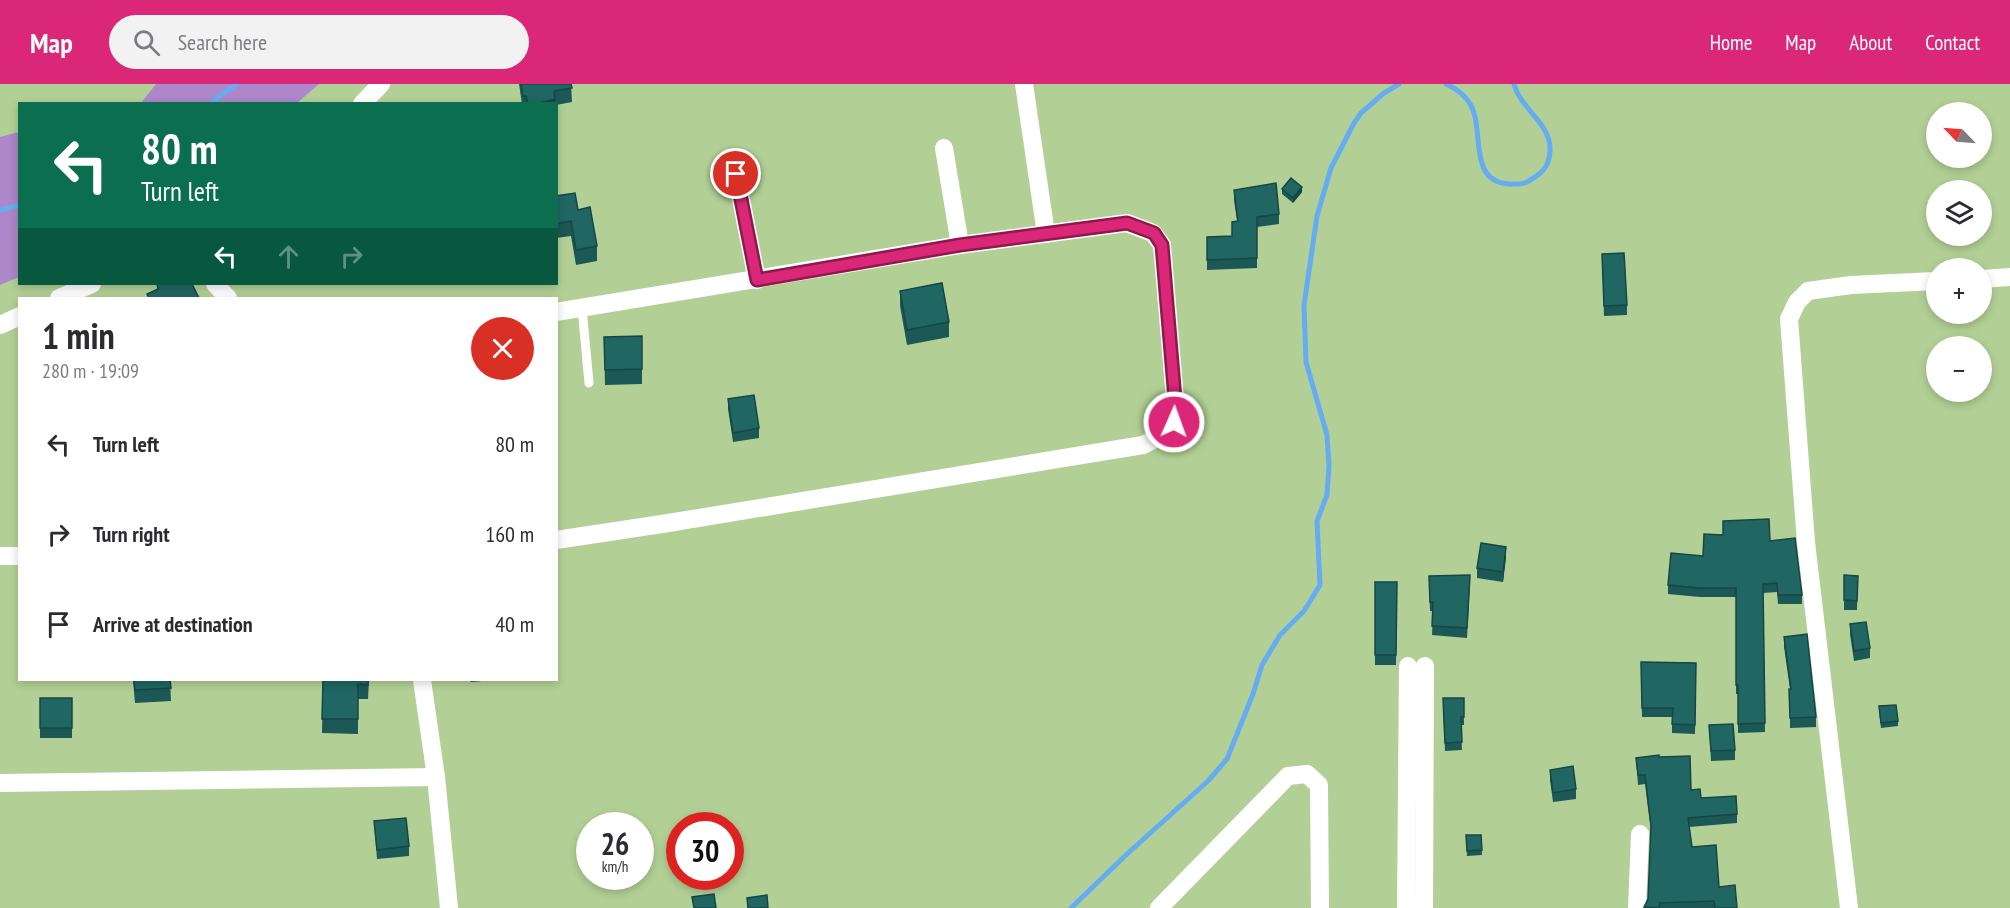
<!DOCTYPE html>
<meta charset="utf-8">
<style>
:root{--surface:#fff;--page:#f2f2f3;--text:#2b2b33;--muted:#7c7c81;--accent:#db2777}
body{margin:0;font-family:"PT Sans Narrow",sans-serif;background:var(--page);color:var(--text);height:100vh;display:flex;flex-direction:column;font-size:22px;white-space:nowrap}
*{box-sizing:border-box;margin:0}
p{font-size:20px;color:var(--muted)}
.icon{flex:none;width:33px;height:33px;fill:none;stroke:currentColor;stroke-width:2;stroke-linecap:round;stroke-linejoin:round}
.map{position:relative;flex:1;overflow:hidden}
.sheet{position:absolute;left:18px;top:213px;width:540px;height:384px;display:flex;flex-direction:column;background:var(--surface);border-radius:0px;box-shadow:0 3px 9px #0003}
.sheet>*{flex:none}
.hud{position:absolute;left:18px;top:18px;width:540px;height:183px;border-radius:0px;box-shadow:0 3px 9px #0003;background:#0b6e4f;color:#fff;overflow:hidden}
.needle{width:39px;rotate:295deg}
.controls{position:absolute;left:1926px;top:18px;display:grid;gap:12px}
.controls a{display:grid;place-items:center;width:66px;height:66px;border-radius:50%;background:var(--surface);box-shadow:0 3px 9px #0003;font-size:30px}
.speed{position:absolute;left:576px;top:728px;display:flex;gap:12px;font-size:30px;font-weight:700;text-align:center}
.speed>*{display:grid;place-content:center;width:78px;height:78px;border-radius:50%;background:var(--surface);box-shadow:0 3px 9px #0003;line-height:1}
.speed small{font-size:15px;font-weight:400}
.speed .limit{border:9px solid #d22;background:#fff;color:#111}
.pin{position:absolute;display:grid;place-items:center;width:51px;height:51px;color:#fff;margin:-26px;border:3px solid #fff;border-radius:50%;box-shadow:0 2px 6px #0007}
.me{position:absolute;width:66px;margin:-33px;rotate:2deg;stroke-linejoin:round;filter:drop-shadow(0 0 4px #0008)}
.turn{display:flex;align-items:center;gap:21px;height:126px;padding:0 24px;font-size:27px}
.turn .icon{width:78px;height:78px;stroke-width:2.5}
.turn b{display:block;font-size:42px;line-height:51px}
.lanes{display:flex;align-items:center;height:57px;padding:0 24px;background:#0003;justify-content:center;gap:30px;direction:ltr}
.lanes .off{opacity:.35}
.round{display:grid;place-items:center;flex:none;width:63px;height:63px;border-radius:32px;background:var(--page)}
.head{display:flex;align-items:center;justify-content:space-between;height:102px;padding:0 24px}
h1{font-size:36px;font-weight:600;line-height:45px}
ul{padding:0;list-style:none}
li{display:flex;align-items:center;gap:18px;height:90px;padding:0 24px}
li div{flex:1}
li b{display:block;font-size:22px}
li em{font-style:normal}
header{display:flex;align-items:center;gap:36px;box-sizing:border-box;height:84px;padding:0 30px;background:var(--accent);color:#fff}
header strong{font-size:28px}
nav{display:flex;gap:33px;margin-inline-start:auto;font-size:21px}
.search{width:420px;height:54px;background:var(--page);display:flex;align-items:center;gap:15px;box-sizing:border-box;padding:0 21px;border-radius:33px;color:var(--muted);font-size:22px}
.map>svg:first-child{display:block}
</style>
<header>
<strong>Map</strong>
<div class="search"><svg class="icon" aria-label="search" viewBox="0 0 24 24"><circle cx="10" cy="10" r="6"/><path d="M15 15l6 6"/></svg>Search here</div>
<nav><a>Home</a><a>Map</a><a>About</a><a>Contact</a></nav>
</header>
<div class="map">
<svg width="2010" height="824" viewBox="0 0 2010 824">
<rect width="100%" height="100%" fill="#b2d095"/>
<g fill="#ad87c9">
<path d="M 156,0 L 319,0 L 297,19 L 141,19 Z"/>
<path d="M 19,48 L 19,193 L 0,201 L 0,53 Z"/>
</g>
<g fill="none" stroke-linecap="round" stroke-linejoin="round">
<g stroke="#66acf3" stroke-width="5">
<path d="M 1446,0 C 1459,6 1470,15 1474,29 C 1482,54 1471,98 1509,100 C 1515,100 1521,101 1527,98 C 1541,90 1549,84 1550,67 C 1552,40 1520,25 1514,0"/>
<path d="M 212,20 L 218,13 L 237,0"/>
<path d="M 0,126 L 20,121"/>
<path d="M 1071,824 L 1127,770 L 1208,697 L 1227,675 L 1253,610 L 1262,581 L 1280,551 L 1304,527 L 1320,501 L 1317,437 L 1327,411 L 1329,381 L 1327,351 L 1306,278 L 1304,221 L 1317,132 L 1331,84 L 1354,39 L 1361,29 L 1384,9 L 1399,0"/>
</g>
<path stroke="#fff" stroke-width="9" d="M 582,224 L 589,299"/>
<g stroke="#fff" stroke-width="18">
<path d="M 1024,0 L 1046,150"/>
<path d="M 362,20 L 381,0"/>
<path d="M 944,64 L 960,161"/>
<path d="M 736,90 L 757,196"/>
<path d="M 1982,195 L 2010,193"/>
<path d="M 215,200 L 228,214"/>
<path d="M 59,214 L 92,200"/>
<path d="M 556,228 L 960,161 L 1127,139 L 1153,149 L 1162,161 L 1176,327 C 1172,347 1160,353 1143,361 L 662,440 L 556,456"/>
<path d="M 0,241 L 20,232"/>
<path d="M 0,472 L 20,472"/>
<path d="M 422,596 L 436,693 L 449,824"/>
<path d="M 0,699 L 436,693"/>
<path d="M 1159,824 L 1288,692 L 1307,690 L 1319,701 L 1320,824"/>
<path d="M 1406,824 L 1408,582"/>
<path d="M 1424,824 L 1425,582"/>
<path d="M 1637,824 L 1640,750"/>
<path d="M 1849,824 L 1806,458 L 1789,235 L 1797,218 L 1808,207 L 1851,201 L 1936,197"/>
</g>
</g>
<g fill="#1c5855">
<path d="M 519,0 L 571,0 L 572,18 L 556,21 L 556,20 L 522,20 Z"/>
<path d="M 1282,105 L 1302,108 L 1293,119 L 1282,110 Z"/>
<path d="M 1234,106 L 1279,130 L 1279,140 L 1257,143 L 1257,184 L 1207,186 L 1207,153 L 1232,152 L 1237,137 L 1234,116 Z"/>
<path d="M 556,112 L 578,126 L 597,162 L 597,177 L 576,181 L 571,152 L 556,154 Z"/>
<path d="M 1602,170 L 1627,221 L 1627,231 L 1604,232 Z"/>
<path d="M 900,207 L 949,238 L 949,253 L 907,261 L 900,222 Z"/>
<path d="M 642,252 L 642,300 L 605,301 L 604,253 Z"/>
<path d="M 728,315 L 759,344 L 759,354 L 733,358 L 728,325 Z"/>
<path d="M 1770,457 L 1802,511 L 1802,520 L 1778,520 L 1777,508 L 1763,509 L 1765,648 L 1738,649 L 1738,610 L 1736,610 L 1736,513 L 1700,513 L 1668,510 L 1668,501 L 1703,472 Z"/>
<path d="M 1506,473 L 1503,498 L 1477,494 L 1477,484 Z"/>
<path d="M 1844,491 L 1858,492 L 1857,526 L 1844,526 Z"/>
<path d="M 1375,498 L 1397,498 L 1396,581 L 1375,581 Z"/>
<path d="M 1470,500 L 1467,554 L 1432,551 L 1433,527 L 1430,527 L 1429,501 Z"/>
<path d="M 1850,540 L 1870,564 L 1870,574 L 1854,577 L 1850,550 Z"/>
<path d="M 1784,553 L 1816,633 L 1816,643 L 1790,644 L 1790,605 L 1784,563 Z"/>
<path d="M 1641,578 L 1696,579 L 1695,650 L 1672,649 L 1672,633 L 1642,633 Z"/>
<path d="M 133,596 L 170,596 L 171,617 L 135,619 Z"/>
<path d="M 323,596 L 369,596 L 368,615 L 358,615 L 358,650 L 322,649 Z"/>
<path d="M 470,596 L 493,596 L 471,598 Z"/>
<rect x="40" y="614" width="32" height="40"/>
<path d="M 1464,614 L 1464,641 L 1461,641 L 1462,666 L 1445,667 L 1443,622 Z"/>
<path d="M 1879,627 L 1898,637 L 1898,642 L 1881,644 Z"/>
<path d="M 1709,641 L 1735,666 L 1735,676 L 1711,677 Z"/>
<path d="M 1659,673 L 1691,706 L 1701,714 L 1737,730 L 1737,739 L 1689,743 L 1692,763 L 1719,803 L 1737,824 L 1644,824 L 1648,815 L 1651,748 L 1645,700 L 1638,701 L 1636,674 Z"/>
<path d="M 1550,686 L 1576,705 L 1576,715 L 1553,718 L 1550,696 Z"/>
<path d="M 374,737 L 409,762 L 409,772 L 377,775 Z"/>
<path d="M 1466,751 L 1481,751 L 1482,771 L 1467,772 Z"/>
</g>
<g fill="#164745">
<path d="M 555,15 L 555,20 L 536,20 Z"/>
<path d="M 1302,103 L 1302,108 L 1293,119 L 1293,114 Z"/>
<path d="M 1506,463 L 1506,473 L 1503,498 L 1503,488 Z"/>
</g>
<g fill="#206663" stroke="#164745" stroke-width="1.5">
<path d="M 521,0 L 571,0 L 572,4 L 554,7 L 555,15 L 536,20 L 528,20 L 526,12 L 523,12 Z"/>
<path d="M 1291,94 L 1302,103 L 1293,114 L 1282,105 Z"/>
<path d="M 1276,99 L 1279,130 L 1257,133 L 1257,174 L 1207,176 L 1207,153 L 1232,152 L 1232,138 L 1238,137 L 1234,106 Z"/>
<path d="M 575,109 L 578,126 L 590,123 L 597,162 L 576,166 L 571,137 L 556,140 L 556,112 Z"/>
<path d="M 1624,169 L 1627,221 L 1604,222 L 1602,170 Z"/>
<path d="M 942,199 L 949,238 L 907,246 L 900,207 Z"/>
<path d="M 157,200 L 192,200 L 199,214 L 149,214 L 147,210 L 158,205 Z"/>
<path d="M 642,252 L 642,285 L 605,286 L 604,253 Z"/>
<path d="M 754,311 L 759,344 L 733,349 L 728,315 Z"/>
<path d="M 1769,435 L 1770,457 L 1795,454 L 1802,511 L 1778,511 L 1777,499 L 1763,500 L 1765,639 L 1738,640 L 1738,601 L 1736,601 L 1736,504 L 1700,504 L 1668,501 L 1671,469 L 1703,472 L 1704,450 L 1723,451 L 1723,437 Z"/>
<path d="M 1481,459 L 1506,463 L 1503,488 L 1477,484 Z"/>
<path d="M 1470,491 L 1467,544 L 1432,542 L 1433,518 L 1430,518 L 1429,492 Z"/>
<path d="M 1844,491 L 1858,492 L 1857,517 L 1844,516 Z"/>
<path d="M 1375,498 L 1397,498 L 1396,571 L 1375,571 Z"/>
<path d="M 1866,538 L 1870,564 L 1854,567 L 1850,540 Z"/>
<path d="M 1807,550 L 1816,633 L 1790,634 L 1789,605 L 1791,605 L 1784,553 Z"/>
<path d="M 1641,578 L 1696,579 L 1695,641 L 1672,640 L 1673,624 L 1642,624 Z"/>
<path d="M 134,596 L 170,596 L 171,604 L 135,606 Z"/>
<path d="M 323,596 L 368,596 L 368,601 L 358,600 L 358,635 L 322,635 Z"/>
<rect x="40" y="614" width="32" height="30"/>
<path d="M 1443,614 L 1464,614 L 1464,633 L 1461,633 L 1462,658 L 1445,659 Z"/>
<path d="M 1896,621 L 1898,637 L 1881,639 L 1879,622 Z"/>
<path d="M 1733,640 L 1735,666 L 1711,667 L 1709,641 Z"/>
<path d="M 1659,671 L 1659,673 L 1690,672 L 1691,706 L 1700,705 L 1701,714 L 1736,712 L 1737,730 L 1688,734 L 1692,763 L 1716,761 L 1719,803 L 1735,801 L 1737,824 L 1715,824 L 1714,817 L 1660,819 L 1659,824 L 1644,823 L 1648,815 L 1651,741 L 1645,691 L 1638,691 L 1636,674 Z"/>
<path d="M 1573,682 L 1576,705 L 1553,709 L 1550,686 Z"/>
<path d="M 406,734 L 409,762 L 377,766 L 374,737 Z"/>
<path d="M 1466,751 L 1481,751 L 1482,766 L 1467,767 Z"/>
<path d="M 714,810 L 716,824 L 694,824 L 692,813 Z"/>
<path d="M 767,811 L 768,824 L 748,824 L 747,814 Z"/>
</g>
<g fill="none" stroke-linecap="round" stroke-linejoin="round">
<defs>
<path id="route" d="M 736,90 L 757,196 L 960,161 L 1127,139 L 1154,149 L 1162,161 L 1176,327 L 1174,338"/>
</defs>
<use href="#route" stroke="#8e194d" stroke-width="15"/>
<use href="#route" stroke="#db2777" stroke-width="10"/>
</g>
</svg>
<div class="controls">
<a><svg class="needle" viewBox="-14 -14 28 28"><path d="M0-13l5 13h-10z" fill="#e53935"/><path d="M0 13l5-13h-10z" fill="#7c7c81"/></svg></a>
<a><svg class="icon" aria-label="layers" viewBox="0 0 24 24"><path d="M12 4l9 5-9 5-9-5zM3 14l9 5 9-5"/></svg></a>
<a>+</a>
<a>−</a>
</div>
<div class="speed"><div>26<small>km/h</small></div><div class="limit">30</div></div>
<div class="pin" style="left:736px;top:90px;background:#d93025"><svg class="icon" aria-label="arrive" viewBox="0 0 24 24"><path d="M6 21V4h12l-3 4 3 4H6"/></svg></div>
<svg class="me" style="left:1174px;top:338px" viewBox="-20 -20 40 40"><circle r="17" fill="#db2777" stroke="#fff" stroke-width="3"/><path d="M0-11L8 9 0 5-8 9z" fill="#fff"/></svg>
<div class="hud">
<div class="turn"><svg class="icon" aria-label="left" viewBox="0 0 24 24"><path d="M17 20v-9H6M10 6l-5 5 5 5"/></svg><div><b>80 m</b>Turn left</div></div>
<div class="lanes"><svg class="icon" aria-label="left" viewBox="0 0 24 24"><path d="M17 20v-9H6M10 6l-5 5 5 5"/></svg><svg class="icon off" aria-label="ahead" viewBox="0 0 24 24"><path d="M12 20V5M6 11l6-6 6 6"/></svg><svg class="icon off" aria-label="right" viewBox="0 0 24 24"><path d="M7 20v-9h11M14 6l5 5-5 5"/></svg></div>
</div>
<section class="sheet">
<div class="head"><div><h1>1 min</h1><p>280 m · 19:09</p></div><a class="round" style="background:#d93025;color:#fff"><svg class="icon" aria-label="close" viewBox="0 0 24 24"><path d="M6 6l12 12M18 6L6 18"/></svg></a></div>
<ul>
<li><svg class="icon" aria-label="left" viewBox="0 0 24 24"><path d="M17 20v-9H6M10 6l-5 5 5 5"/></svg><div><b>Turn left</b></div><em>80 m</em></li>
<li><svg class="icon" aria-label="right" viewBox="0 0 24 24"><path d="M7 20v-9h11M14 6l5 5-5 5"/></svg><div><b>Turn right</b></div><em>160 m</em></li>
<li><svg class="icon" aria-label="arrive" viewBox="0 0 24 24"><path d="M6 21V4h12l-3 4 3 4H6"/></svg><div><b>Arrive at destination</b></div><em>40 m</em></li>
</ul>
</section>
</div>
